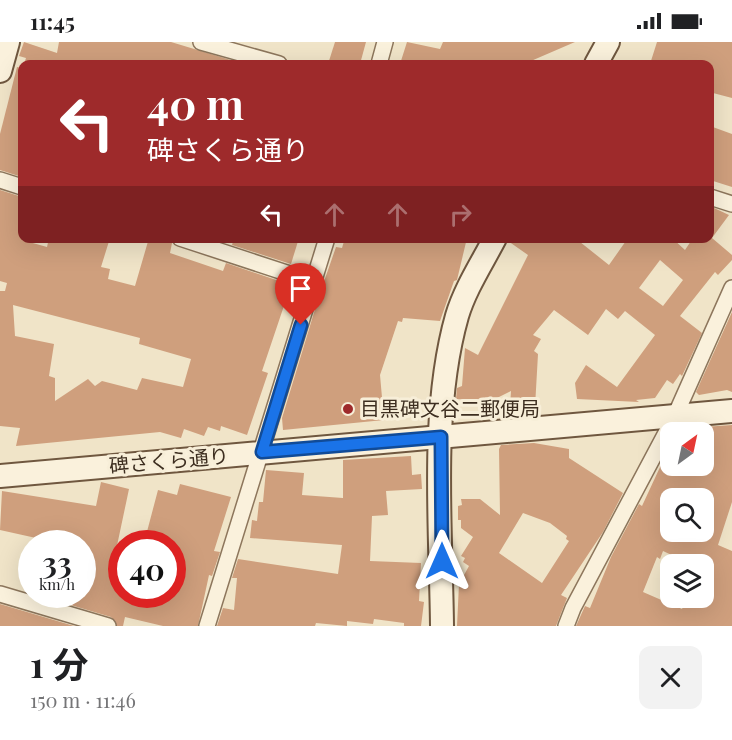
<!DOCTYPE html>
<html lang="ja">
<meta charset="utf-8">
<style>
:root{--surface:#fff;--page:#f2f2f2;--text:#202124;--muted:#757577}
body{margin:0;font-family:"Playfair Display","Noto Sans JP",serif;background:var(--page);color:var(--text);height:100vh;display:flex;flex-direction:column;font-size:22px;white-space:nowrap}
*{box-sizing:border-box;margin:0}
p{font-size:20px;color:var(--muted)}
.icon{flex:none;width:33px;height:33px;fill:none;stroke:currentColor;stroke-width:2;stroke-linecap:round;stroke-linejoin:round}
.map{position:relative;height:584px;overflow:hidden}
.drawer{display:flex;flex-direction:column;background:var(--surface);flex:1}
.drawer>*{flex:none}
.banner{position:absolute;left:18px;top:18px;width:696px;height:183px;border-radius:12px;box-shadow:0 6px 24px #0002;background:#9e2a2b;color:#fff;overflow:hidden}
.needle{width:39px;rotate:33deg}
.buttons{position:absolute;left:660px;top:380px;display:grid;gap:12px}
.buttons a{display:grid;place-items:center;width:54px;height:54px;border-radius:12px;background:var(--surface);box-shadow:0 6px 24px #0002;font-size:30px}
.speed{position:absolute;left:18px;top:488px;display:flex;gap:12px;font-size:30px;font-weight:700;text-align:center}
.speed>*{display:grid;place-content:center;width:78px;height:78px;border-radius:50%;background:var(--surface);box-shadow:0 6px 24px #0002;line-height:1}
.speed small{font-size:15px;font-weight:400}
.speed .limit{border:9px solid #d22;background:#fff;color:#111}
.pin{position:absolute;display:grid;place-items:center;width:51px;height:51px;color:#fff;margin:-62px -26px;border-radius:50% 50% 50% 0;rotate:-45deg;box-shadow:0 0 6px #0007}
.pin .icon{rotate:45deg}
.me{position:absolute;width:66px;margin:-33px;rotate:0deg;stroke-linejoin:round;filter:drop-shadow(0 0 4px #0008)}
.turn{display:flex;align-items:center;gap:21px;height:126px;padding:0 30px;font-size:27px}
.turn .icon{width:78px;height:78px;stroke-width:2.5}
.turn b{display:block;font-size:42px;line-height:51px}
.lanes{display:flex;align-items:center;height:57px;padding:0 30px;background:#0003;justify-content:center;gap:30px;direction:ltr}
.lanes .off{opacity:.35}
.round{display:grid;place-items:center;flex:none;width:63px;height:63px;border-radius:12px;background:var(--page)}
.overview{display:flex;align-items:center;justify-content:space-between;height:102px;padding:0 30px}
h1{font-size:36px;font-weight:700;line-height:45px}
.status{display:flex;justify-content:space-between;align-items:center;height:42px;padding:0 30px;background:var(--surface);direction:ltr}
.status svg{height:16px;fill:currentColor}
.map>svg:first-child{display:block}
</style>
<div class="status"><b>11:45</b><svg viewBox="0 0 49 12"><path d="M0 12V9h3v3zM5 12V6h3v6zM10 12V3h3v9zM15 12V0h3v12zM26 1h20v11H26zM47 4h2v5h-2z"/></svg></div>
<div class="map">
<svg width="732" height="584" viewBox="0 0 732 584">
<rect width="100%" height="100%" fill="#f0e4c8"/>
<g fill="#cf9f7d" fill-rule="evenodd">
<path d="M 24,0 L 57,11 L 59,0 L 171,0 L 234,19 L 234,22 L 115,22 L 101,20 L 101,22 L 24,22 L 26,16 L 19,14 Z"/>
<path d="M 335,0 L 366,0 L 360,22 L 328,22 Z"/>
<path d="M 407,0 L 440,7 L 443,0 L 575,0 L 524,22 L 400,22 Z"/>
<path d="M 657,0 L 732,0 L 732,56 L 713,51 L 714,45 L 710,44 L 710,22 L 650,22 Z"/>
<path d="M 17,25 L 22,26 L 22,135 L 0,128 L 0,92 Z"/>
<path d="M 710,84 L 732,92 L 732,145 L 710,138 Z"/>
<path d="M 0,148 L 22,155 L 22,198 L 47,205 L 49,196 L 110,196 L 101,225 L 110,227 L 108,237 L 135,244 L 149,196 L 155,196 L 172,201 L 170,211 L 223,229 L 226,221 L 291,243 L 262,329 L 268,331 L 247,393 L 221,384 L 220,389 L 208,385 L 204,394 L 184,387 L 181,396 L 160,390 L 16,404 L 20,386 L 0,384 L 0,249 L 5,249 L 7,241 L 0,239 ZM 13,263 L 140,296 L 139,302 L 191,317 L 183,345 L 142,336 L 137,348 L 102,339 L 95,344 L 88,337 L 55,359 L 55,336 L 49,334 L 54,302 L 15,294 Z"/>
<path d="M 714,166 L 729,173 L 712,196 L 732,213 L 732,218 L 718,233 L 715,230 L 680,274 L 702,291 L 682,334 L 680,332 L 673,342 L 667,338 L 655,356 L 636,358 L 639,360 L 577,357 L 575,341 L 586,323 L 617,345 L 655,293 L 625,269 L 618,277 L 606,267 L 588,293 L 554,268 L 533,293 L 541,297 L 534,309 L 538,312 L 535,365 L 510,364 L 511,349 L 491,359 L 456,357 L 457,346 L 462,344 L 465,306 L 478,313 L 528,213 L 508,199 L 508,196 L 575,196 L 609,223 L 628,196 L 672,196 L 685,208 L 693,196 L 710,196 L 710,172 ZM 660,218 L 683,238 L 663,264 L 639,246 Z"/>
<path d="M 234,196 L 299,196 L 291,222 L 232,203 Z"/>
<path d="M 345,196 L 467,196 L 457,238 L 454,239 L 440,279 L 403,276 L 402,280 L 398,279 L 380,333 L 384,378 L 283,388 L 282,376 L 320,251 L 336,205 L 342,206 Z"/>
<path d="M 732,270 L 732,350 L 727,348 L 699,353 L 696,350 Z"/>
<path d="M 732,383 L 732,460 L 718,503 L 732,509 L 732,584 L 576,584 L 585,564 L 590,566 L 611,515 L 639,462 L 642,464 L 661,423 L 704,423 L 704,385 ZM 670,456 L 704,456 L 704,496 L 687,489 L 670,489 ZM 663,509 L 691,522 L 704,522 L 704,555 L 688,555 L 682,567 L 643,550 L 657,515 L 660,517 Z"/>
<path d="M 534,401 L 569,407 L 569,416 L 623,451 L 603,490 L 561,553 L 567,556 L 556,584 L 457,584 L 459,542 L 469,524 L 463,520 L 465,516 L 461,514 L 473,495 L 461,486 L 461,478 L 458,478 L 458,464 L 462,463 L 461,457 L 480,457 L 500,473 L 499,407 L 501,403 ZM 523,471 L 550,481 L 567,494 L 566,497 L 569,499 L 542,541 L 499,511 Z"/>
<path d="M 411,414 L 412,433 L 421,432 L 422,447 L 386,449 L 388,473 L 372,474 L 370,519 L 421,521 L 419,559 L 424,560 L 421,584 L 404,584 L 404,581 L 374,577 L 373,582 L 347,579 L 347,584 L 316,581 L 315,584 L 217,584 L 223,566 L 234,568 L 237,536 L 232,536 L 238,517 L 338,532 L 342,503 L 250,496 L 252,478 L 257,479 L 259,460 L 263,460 L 266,428 L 304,431 L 302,453 L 343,456 L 343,418 Z"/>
<path d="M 101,440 L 129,447 L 111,532 L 122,534 L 122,552 L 172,552 L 172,501 L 144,501 L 158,448 L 177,453 L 180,442 L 231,455 L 214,509 L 220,510 L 212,534 L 209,533 L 198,584 L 163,584 L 125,575 L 123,584 L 117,584 L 111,575 L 44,555 L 45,552 L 82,552 L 82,501 L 50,492 L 45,498 L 0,488 L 2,449 L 96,464 Z"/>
<path d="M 0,562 L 74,584 L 0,584 Z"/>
</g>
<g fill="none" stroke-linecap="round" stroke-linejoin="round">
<defs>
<g id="street">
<path d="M 201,0 L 279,22"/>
<path d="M 379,22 L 385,0"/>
<path d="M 0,138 L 22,145"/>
<path d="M 710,155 L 732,162"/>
<path d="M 180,196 L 314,240"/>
<path d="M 0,552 L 108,584"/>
<path d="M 207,584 L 327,196"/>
<path d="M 566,584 L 573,566 L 675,374 L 732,246"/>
</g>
<g id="secondary">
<path d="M 596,22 L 608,0"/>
<path d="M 0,29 L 8,0"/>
<path d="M 0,434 L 732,369"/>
<path d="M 442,584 C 441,486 430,369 457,274 C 465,247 482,221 495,196"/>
</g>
</defs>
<use href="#street" stroke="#8d765c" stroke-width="18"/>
<use href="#secondary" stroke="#6f573f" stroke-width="26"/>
<use href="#street" stroke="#faf1dc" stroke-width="15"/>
<use href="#secondary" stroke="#faf1dc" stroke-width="22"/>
</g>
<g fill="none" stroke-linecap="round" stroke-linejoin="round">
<defs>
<path id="route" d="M 301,283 L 262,410 L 441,395 L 442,519"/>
</defs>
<use href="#route" stroke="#114b97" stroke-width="15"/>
<use href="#route" stroke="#1a73e8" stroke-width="10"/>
</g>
<circle fill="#9e2a2b" stroke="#f7eed8" stroke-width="2" cx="348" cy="367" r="6"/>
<g text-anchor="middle" stroke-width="6" stroke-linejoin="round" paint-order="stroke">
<g font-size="20" fill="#3d2e20" stroke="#f7eed8" text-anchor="start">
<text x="360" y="374">目黒碑文谷二郵便局</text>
</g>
<g font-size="20" fill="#3d2e20" stroke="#f7eed8">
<text transform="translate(169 419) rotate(-5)" y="7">碑さくら通り</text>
</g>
</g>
</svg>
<div class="buttons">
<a><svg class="needle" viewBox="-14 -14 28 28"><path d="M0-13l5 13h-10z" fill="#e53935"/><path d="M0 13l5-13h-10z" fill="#757577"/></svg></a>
<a><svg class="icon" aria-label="search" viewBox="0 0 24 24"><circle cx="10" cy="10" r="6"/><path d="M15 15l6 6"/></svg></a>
<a><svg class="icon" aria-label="layers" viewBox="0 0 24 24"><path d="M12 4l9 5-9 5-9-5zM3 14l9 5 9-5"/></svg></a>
</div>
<div class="speed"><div>33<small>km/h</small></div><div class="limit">40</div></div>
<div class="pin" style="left:301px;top:283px;background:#d93025"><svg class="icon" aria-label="arrive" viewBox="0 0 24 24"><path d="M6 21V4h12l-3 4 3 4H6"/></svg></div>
<svg class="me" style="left:442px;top:519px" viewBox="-20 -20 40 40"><path d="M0-17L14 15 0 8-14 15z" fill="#1a73e8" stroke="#fff" stroke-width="4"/></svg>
<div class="banner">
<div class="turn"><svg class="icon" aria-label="left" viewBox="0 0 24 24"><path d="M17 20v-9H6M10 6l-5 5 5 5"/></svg><div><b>40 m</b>碑さくら通り</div></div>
<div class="lanes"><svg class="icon" aria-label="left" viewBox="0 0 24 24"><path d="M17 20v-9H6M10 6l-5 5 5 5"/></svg><svg class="icon off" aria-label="ahead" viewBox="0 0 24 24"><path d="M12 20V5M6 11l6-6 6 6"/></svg><svg class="icon off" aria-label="ahead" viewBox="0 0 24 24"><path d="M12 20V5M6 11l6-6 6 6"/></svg><svg class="icon off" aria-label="right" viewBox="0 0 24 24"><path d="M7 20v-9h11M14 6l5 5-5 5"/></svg></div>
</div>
</div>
<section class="drawer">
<div class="overview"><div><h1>1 分</h1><p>150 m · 11:46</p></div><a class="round"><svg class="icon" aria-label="close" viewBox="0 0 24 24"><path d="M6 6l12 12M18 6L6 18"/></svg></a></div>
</section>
